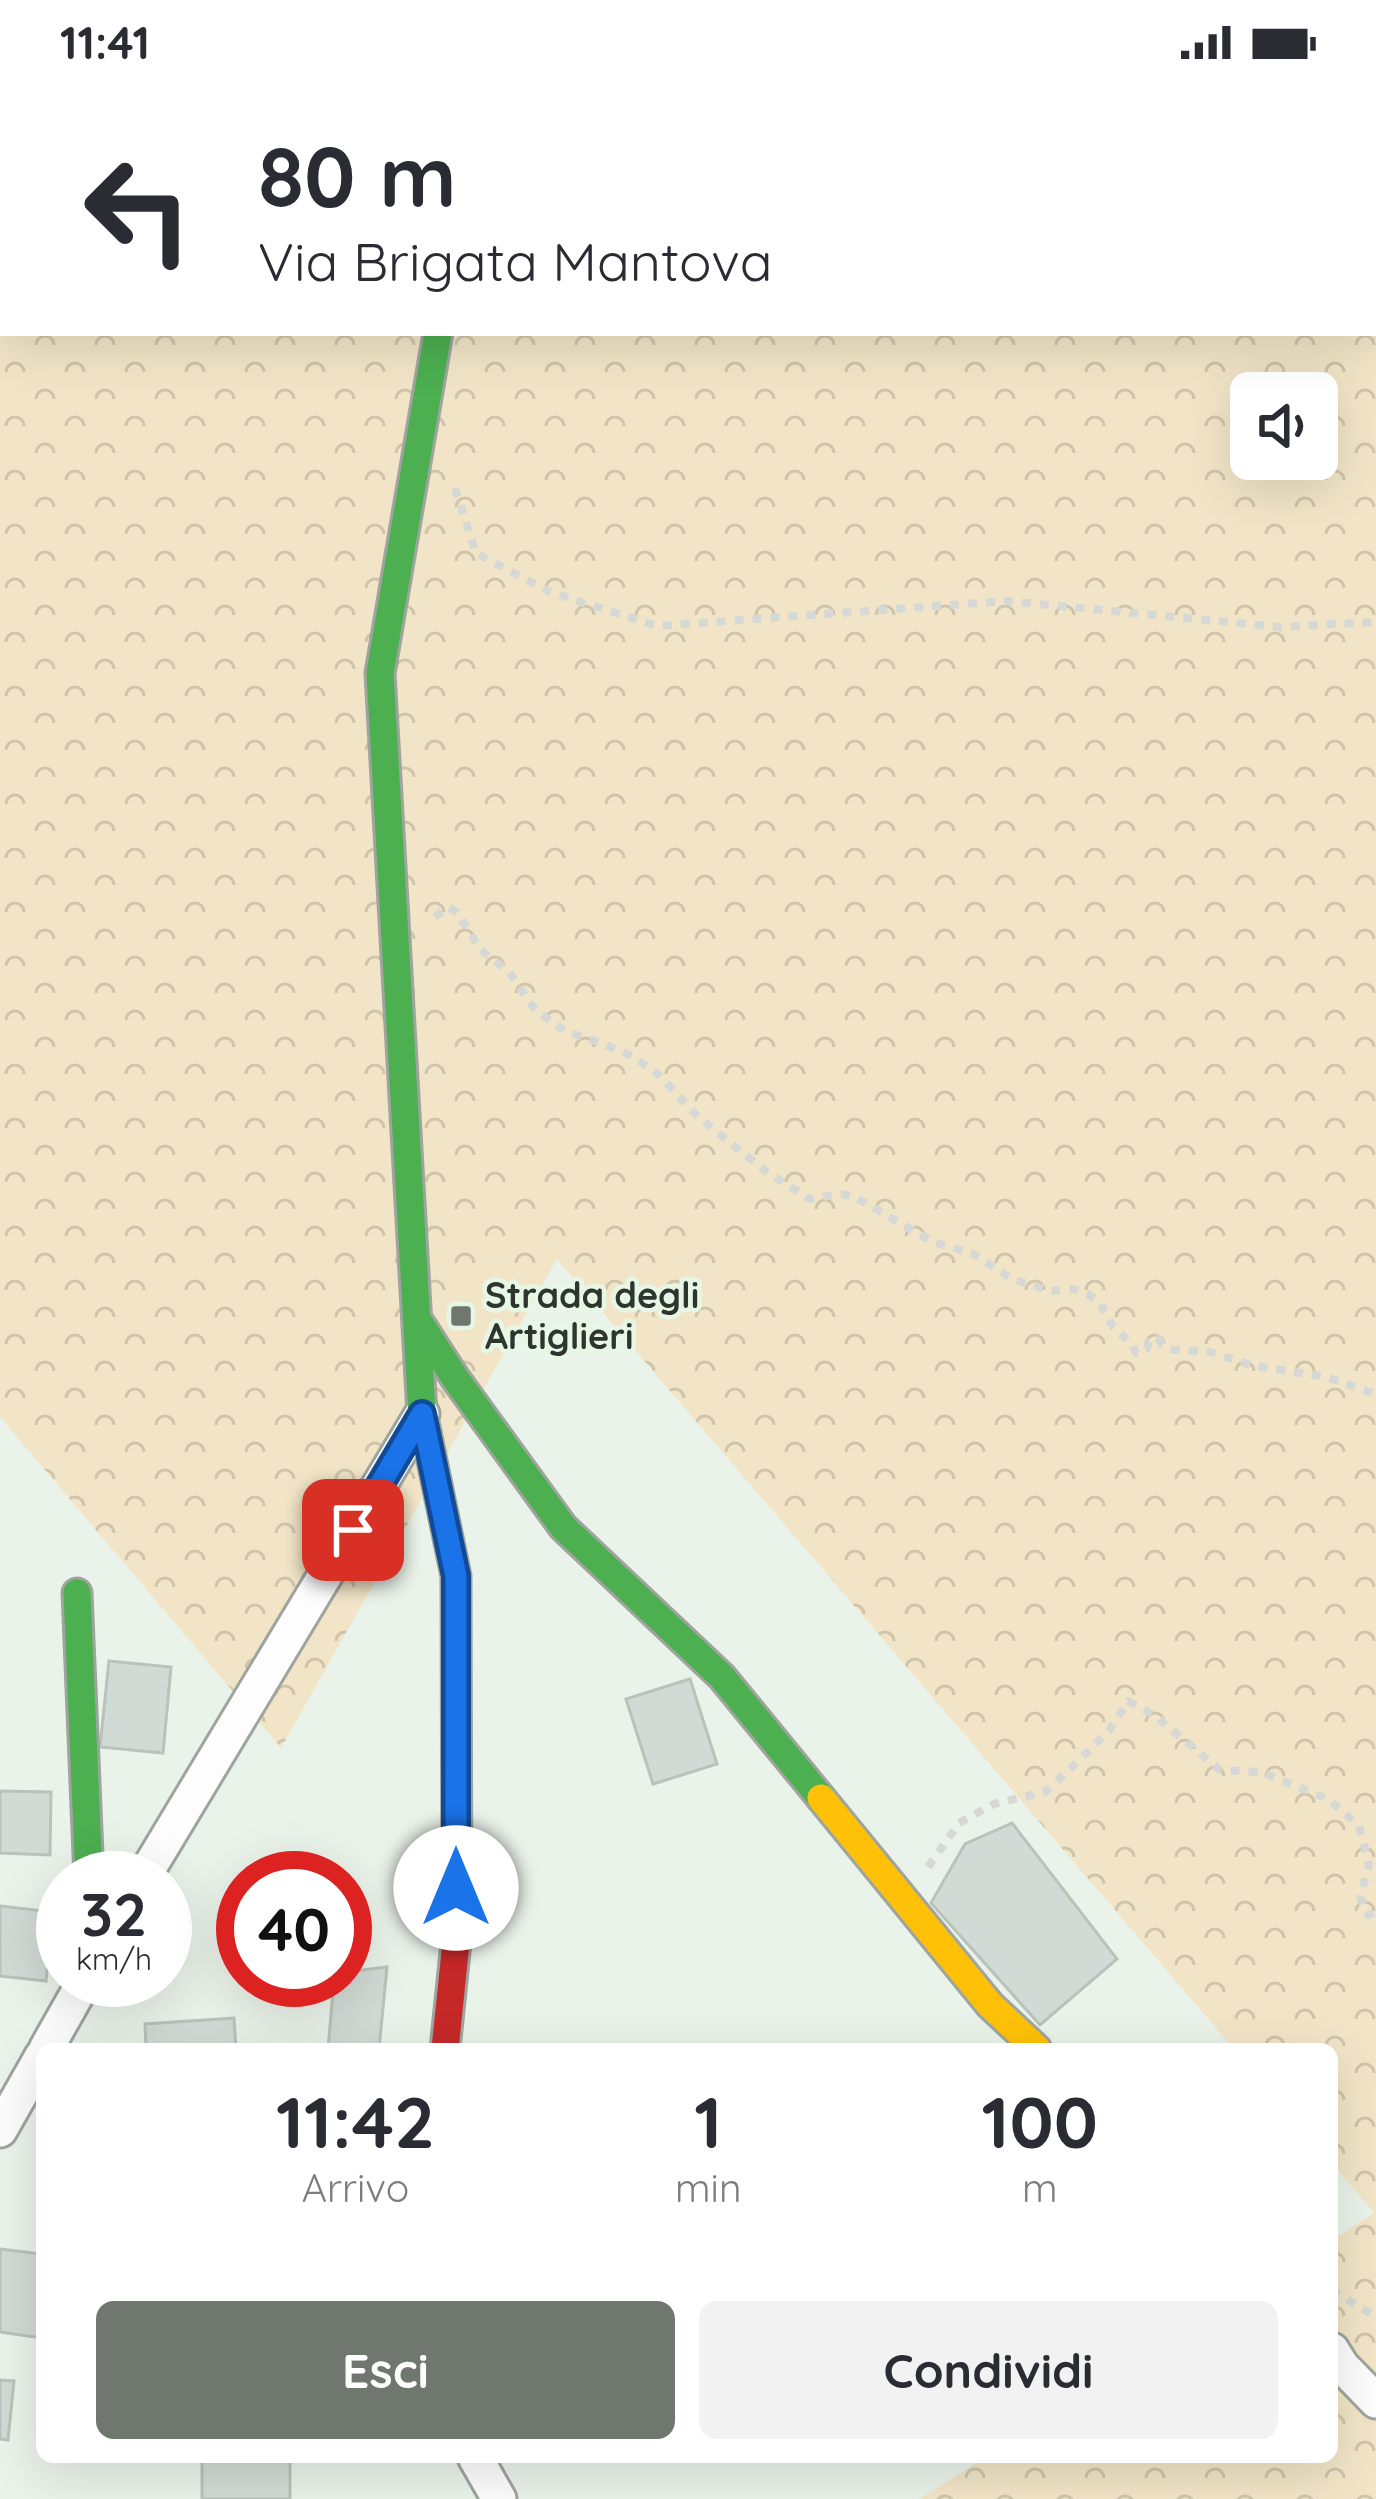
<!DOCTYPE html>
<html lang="it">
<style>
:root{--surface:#fff;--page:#f2f2f3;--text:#2b2b33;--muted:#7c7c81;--accent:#70776f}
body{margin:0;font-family:Quicksand,sans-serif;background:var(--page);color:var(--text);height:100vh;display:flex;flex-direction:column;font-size:45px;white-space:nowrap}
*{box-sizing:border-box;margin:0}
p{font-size:39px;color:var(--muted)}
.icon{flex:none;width:66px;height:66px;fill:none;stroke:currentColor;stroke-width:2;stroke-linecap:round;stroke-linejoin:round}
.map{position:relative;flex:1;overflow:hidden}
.sheet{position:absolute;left:36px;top:1959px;width:1302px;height:420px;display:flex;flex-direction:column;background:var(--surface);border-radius:18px;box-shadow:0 12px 48px #0002}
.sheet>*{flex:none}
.hud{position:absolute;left:0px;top:0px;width:1377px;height:252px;box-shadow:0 12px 48px #0002;background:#fff;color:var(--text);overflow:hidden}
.fabs{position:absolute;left:1230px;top:288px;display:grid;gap:24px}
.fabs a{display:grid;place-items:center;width:108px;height:108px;border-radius:18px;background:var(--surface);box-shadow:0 12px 48px #0002;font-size:60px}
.speed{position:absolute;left:36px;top:1767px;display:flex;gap:24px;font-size:60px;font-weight:700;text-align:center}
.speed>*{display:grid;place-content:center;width:156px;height:156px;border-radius:50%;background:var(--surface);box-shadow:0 12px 48px #0002;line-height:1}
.speed small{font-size:30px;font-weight:400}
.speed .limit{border:18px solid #d22;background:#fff;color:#111}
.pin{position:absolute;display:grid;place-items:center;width:102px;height:102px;color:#fff;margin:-51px;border-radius:24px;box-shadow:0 6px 18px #0006}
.me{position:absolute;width:132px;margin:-66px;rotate:0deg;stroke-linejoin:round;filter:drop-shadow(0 0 9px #0008)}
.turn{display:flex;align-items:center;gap:42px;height:252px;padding:0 60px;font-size:54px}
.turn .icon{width:156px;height:156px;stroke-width:2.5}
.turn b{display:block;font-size:84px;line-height:102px}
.eta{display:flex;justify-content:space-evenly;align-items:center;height:204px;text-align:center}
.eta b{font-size:72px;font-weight:700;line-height:84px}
.cta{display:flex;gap:24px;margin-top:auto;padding:24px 60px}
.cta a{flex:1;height:138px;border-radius:18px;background:var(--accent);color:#fff;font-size:48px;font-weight:700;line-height:138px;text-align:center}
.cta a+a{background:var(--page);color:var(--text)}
.status{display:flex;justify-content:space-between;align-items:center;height:84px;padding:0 60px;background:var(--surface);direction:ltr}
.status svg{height:33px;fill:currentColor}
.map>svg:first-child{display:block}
</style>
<div class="status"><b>11:41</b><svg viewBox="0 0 49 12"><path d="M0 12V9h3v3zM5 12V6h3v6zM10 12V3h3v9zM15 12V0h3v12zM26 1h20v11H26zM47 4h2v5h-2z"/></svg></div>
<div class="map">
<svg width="1376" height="2415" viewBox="0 0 1376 2415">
<defs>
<pattern id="forest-crowns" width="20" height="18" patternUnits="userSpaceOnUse" patternTransform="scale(3)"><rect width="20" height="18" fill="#f2e5c7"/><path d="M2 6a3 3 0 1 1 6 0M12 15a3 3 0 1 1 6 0" fill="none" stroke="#d0c5ab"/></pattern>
</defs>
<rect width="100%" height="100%" fill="#eaf3e9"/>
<path fill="url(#forest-crowns)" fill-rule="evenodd" d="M 257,0 L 1376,0 L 1376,2415 L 919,2415 L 986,2373 L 1332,2373 L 1332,2156 L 1374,2129 L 1332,2079 L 1332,1965 L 1234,1965 L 557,1175 L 281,1664 L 0,1333 L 0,241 L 3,241 L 3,249 L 1374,249 L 1374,3 L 257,3 ZM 1251,309 L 1317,309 L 1317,375 L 1251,375 Z"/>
<g fill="#d2dad5" stroke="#b9c2bb" stroke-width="3">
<path d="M 0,0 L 105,0 L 104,3 L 3,3 L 3,81 L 0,81 Z"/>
<path d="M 109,1577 L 171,1583 L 163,1669 L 100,1663 Z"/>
<path d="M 690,1595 L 717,1680 L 653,1700 L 626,1615 Z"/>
<path d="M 0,1707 L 51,1708 L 50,1771 L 0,1769 Z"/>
<path d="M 1012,1739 L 1117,1875 L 1040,1941 L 931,1819 L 965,1760 Z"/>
<path d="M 0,1822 L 53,1828 L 46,1897 L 0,1892 Z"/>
<path d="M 387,1883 L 379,1965 L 328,1965 L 334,1896 L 345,1896 L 345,1888 Z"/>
<path d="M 234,1934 L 236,1965 L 146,1965 L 145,1940 Z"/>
<path d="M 0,2165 L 42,2170 L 42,2254 L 0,2248 Z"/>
<path d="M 0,2296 L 14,2297 L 8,2356 L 0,2355 Z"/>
<rect x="202" y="2373" width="88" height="42"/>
</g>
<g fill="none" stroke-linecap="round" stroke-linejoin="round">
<defs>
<g id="street">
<path d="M 480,3 L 481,0"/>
<path d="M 143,1794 L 422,1330"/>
<path d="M 46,1965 L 85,1896"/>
<path d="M 0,2046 L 42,1972"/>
<path d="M 1332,2266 L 1342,2282 L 1376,2317"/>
<path d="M 475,2373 L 499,2415"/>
</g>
<g id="fast">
<path d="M 419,1238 L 455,1294 L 563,1443 L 722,1593 L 821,1714"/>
<path d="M 426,1348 L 422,1330 L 380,589 L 438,249"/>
<path d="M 77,1509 L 89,1794"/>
</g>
<path id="slow" d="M 821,1714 L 990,1921 L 1037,1965"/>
<path id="jam" d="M 426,1348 L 456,1492 L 457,1849 L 445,1965"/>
</defs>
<use href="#street" stroke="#9fa59e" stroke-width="39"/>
<use href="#fast" stroke="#9fa59e" stroke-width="33"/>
<use href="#slow" stroke="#9fa59e" stroke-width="33"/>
<use href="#jam" stroke="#9fa59e" stroke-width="33"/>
<g stroke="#d6d8d5" stroke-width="8" stroke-dasharray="9 9" stroke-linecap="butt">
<path d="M 805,3 L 807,0"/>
<path d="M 868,3 L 870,0"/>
<path d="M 1017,3 L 1019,0"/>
<path d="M 1106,3 L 1114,0"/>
<path d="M 455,404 L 476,469 L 550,508 L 657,542 L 1007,517 L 1280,543 L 1376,538"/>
<path d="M 435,833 L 448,823 L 457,828 L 480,865 L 509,888 L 536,927 L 567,948 L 599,958 L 634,973 L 660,992 L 697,1032 L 767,1088 L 810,1115 L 841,1110 L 855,1113 L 933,1158 L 974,1170 L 1012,1195 L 1051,1207 L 1073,1205 L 1087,1210 L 1099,1217 L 1113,1243 L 1132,1260 L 1136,1269 L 1147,1265 L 1149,1258 L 1158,1254 L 1162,1261 L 1174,1266 L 1210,1268 L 1251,1281 L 1326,1293 L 1376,1310"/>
<path d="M 928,1783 L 959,1739 L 994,1720 L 1047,1707 L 1109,1647 L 1128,1617 L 1154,1631 L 1220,1686 L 1261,1688 L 1328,1715 L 1359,1742 L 1369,1781 L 1360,1813 L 1368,1831 L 1376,1828"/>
<path d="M 1332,2206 L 1376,2233"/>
</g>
<use href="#street" stroke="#fcfdfc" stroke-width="33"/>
<use href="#fast" stroke="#4caf50" stroke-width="27"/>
<use href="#slow" stroke="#ffc107" stroke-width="27"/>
<use href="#jam" stroke="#c62828" stroke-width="27"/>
</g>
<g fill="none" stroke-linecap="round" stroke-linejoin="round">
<defs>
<path id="route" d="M 353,1446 L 422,1330 L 456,1492 L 456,1804"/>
</defs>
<use href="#route" stroke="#114b97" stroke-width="30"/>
<use href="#route" stroke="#1a73e8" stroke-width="21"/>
</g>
<rect fill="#70776f" stroke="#e7f7e5" stroke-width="4.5" x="449" y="1220" width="24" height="24" rx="6"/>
<g text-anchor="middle" stroke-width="9" stroke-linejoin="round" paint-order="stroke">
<g font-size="36" font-weight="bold" fill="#2e342e" stroke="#e7f7e5" text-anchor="start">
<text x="485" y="1224">Strada degli<tspan x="485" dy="41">Artiglieri</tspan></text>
</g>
</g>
</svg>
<div class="fabs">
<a><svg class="icon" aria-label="sound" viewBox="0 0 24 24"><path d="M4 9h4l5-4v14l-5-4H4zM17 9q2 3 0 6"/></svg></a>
</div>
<div class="speed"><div>32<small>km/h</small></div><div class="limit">40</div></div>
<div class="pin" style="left:353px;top:1446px;background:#d93025"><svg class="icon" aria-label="arrive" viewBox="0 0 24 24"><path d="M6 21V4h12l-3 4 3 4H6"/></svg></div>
<svg class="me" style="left:456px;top:1804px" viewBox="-20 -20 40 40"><circle r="19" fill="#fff"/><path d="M0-13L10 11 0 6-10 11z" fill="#1a73e8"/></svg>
<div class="hud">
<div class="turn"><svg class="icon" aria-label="left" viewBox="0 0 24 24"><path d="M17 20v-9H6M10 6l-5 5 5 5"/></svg><div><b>80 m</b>Via Brigata Mantova</div></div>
</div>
<section class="sheet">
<div class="eta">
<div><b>11:42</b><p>Arrivo</p></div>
<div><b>1</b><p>min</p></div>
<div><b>100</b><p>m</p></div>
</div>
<div class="cta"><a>Esci</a><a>Condividi</a></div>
</section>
</div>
